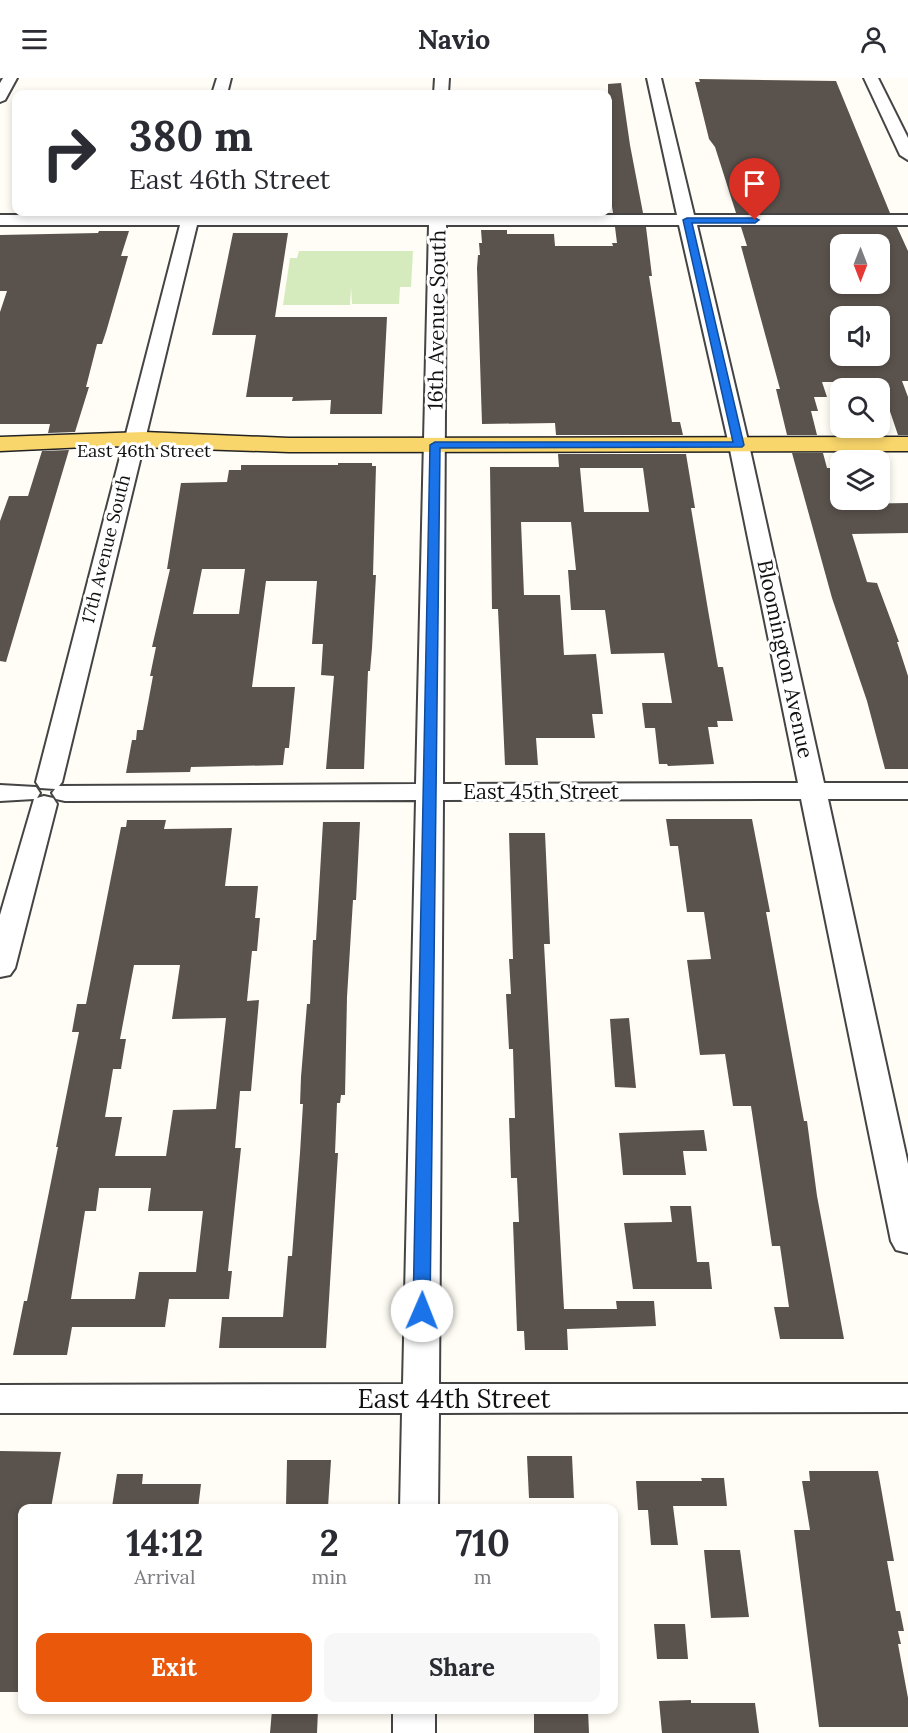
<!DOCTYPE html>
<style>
:root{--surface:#fff;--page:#f7f7f7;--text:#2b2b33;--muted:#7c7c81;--accent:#ea580c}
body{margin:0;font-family:Lora,serif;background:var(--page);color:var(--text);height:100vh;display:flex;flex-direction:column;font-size:22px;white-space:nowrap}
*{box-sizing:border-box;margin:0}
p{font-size:20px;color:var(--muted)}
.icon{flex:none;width:33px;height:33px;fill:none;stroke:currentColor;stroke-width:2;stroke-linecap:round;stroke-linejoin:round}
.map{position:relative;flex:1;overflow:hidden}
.drawer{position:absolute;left:18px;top:1426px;width:600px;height:210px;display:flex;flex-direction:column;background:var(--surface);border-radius:12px;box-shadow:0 3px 9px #0003}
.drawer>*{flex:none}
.banner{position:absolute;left:12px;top:12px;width:600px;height:126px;border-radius:12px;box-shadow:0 3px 9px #0003;background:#fff;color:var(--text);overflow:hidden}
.needle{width:39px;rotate:180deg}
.fabs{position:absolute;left:830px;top:156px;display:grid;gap:12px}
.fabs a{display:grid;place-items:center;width:60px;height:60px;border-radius:12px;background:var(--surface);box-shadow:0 3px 9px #0003;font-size:30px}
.pin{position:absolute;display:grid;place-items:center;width:51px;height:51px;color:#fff;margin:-62px -26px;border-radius:50% 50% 50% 0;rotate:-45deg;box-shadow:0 0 6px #0007}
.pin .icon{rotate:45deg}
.me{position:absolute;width:66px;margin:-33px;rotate:1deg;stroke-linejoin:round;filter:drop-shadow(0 0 4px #0008)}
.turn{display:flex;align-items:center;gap:21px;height:126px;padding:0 18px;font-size:27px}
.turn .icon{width:78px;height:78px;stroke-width:2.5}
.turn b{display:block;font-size:42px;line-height:51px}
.eta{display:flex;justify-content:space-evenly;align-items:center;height:102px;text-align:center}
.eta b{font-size:36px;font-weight:700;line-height:42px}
.action{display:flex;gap:12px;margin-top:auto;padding:12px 18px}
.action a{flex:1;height:69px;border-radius:12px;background:var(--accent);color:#fff;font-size:24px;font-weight:700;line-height:69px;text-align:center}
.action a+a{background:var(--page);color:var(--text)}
header{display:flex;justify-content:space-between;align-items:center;height:78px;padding:0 18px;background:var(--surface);font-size:27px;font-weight:700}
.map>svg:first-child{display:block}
</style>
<header><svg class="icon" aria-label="menu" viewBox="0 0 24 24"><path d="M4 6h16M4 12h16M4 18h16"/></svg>Navio<svg class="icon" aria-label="person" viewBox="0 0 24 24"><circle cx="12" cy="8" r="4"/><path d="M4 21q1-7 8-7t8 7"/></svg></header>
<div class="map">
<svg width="908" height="1655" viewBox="0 0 908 1655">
<rect width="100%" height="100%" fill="#fffdf5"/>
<path fill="#d5ebbd" d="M 299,173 L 413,173 L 411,209 L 400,209 L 399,226 L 352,226 L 351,209 L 350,227 L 283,227 L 290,180 L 297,180 Z"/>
<g fill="#5a524d" fill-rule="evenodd">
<path d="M 699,1 L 836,3 L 890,135 L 736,135 L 715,69 L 709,61 L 695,4 L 700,4 Z"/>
<path d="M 621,5 L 630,67 L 643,135 L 613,135 L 611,122 L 608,122 L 608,6 Z"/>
<path d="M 615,149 L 646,149 L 652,198 L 649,198 L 672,344 L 680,344 L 683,357 L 556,357 L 555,345 L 482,346 L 477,190 L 478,177 L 480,177 L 479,165 L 482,165 L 481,152 L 507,152 L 507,156 L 554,156 L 555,168 L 613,168 L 612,165 L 617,165 Z"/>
<path d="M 741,149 L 897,149 L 908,173 L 908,303 L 902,303 L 908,319 L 908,357 L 898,357 L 880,304 L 822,304 L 827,319 L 814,319 L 818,333 L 811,333 L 817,357 L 787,357 L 776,311 L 780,311 L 741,168 L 747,168 ZM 840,166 L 879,166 L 879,206 L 840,206 ZM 840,238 L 879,238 L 879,278 L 840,278 Z"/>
<path d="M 99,153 L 129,153 L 121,178 L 128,178 L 106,254 L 102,266 L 97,266 L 86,309 L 89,309 L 75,354 L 48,355 L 50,346 L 0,346 L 0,234 L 7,213 L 0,213 L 0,157 L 98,155 Z"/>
<path d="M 233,155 L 288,155 L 275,239 L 387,239 L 382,336 L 330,336 L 331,322 L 292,323 L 293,319 L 246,319 L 256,257 L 212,257 Z"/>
<path d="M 69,372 L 6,584 L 0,583 L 0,443 L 9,418 L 28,418 L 42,373 Z"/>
<path d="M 792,375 L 823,375 L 827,390 L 840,390 L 840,423 L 847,423 L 848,426 L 908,425 L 908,455 L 852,456 L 867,504 L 877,505 L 899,564 L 897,564 L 908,598 L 908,691 L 885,691 L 867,623 L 832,520 Z"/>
<path d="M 558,376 L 686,376 L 695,430 L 691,430 L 708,532 L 718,589 L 723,589 L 733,643 L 717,643 L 718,649 L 708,649 L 714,686 L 668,688 L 667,686 L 659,686 L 655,650 L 645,650 L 642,625 L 672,625 L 664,575 L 611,576 L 605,532 L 571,532 L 568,492 L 576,492 L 571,444 L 521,444 L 524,517 L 560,517 L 564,577 L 596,576 L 603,636 L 592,636 L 595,660 L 536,660 L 538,687 L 505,687 L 498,531 L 492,531 L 490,389 L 559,389 ZM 580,390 L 643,390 L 649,434 L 584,434 Z"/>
<path d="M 338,385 L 372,385 L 372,388 L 376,388 L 373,497 L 376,497 L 372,570 L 370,593 L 368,593 L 364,691 L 326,691 L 334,598 L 321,597 L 323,566 L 312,566 L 317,503 L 266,503 L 252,609 L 295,609 L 289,670 L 285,670 L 283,687 L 191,689 L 190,694 L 126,695 L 132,662 L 136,662 L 137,652 L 143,652 L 153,598 L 150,598 L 156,569 L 152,569 L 170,491 L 167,491 L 181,405 L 227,404 L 229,392 L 241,392 L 241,387 L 338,387 ZM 202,491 L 245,491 L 239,536 L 193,536 Z"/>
<path d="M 666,741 L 752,741 L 770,834 L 766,834 L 804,1043 L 807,1043 L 817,1118 L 844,1261 L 780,1261 L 774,1229 L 789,1229 L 780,1168 L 772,1168 L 751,1028 L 733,1028 L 725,976 L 700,977 L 687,882 L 711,881 L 704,834 L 687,834 L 678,768 L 670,768 Z"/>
<path d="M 127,742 L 166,742 L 164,751 L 232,750 L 225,808 L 258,808 L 255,840 L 260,840 L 257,873 L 252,873 L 247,923 L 259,922 L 251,1013 L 240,1013 L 235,1070 L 241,1070 L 228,1193 L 232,1193 L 229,1221 L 169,1221 L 165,1249 L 72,1249 L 67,1277 L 13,1277 L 24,1223 L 27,1223 L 58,1069 L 56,1069 L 79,954 L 72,954 L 77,926 L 86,926 L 121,749 L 126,749 ZM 134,887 L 180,887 L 172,941 L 226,940 L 216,1031 L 173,1032 L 166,1078 L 115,1078 L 122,1039 L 105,1039 L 113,991 L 121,991 L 126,961 L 120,961 ZM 99,1110 L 151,1110 L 148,1133 L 203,1133 L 196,1194 L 139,1194 L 135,1221 L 71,1221 L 85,1133 L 96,1133 Z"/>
<path d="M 323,744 L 360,744 L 356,822 L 353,822 L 347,919 L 345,1017 L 341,1017 L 340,1025 L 337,1025 L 335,1075 L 338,1075 L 326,1270 L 219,1270 L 222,1239 L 283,1239 L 288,1178 L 292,1178 L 300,1075 L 303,1026 L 300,1026 L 301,999 L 307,926 L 310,926 L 313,862 L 316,862 Z"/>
<path d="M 509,755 L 545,755 L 550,866 L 544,866 L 564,1231 L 617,1231 L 616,1223 L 654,1223 L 656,1248 L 567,1251 L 568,1272 L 525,1272 L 524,1253 L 517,1253 L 513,1144 L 519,1144 L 517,1100 L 511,1100 L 509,1040 L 515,1040 L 513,971 L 509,971 L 506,916 L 511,916 L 509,881 L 513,881 Z"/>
<path d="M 629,940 L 636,1010 L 615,1009 L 610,941 Z"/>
<path d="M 704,1052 L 707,1073 L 683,1073 L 686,1097 L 623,1097 L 619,1055 Z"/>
<path d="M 670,1128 L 691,1128 L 697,1184 L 709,1184 L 712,1211 L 633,1211 L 624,1145 L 672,1144 Z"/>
<path d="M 0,1373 L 61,1374 L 51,1430 L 22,1430 L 22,1614 L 0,1614 Z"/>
<path d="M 527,1378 L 572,1378 L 574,1420 L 529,1420 Z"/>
<path d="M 287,1382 L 331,1382 L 328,1429 L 286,1429 Z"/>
<path d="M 809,1393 L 878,1393 L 894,1483 L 887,1483 L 896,1533 L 900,1533 L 904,1553 L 898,1553 L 901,1566 L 898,1566 L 908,1620 L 908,1649 L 819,1649 L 794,1452 L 810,1452 L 802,1403 L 810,1403 Z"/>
<path d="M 117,1396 L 143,1396 L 142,1406 L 201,1406 L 198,1431 L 112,1429 Z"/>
<path d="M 701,1400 L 724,1400 L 727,1428 L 673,1428 L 678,1467 L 651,1467 L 648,1432 L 638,1432 L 636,1403 L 702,1403 Z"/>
<path d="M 704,1472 L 740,1472 L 749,1539 L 711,1540 Z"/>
<path d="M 654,1546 L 685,1546 L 688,1581 L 657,1581 Z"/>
<path d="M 691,1622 L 691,1625 L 755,1625 L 759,1655 L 662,1655 L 659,1623 Z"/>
<path d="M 272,1632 L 318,1632 L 317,1655 L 270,1655 Z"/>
<path d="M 534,1632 L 588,1632 L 589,1655 L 534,1655 Z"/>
</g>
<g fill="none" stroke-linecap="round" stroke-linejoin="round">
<defs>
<g id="minor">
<path d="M 3,0 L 17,0 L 5,22 L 0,24 L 0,5 Z"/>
<path d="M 217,0 L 231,0 L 227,16 L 212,16 Z"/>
<path d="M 435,0 L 449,0 L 448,16 L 434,16 Z"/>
<path d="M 647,0 L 661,0 L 694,137 L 908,137 L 908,147 L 697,147 L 749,367 L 824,705 L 908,705 L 908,721 L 828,721 L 908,1086 L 908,1175 L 896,1172 L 891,1163 L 801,721 L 443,722 L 439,1306 L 908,1306 L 908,1334 L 439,1335 L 438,1431 L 400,1431 L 402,1335 L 0,1335 L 0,1307 L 403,1306 L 416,722 L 65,723 L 56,721 L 52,715 L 55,711 L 40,710 L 36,704 L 180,147 L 0,147 L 0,137 L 183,137 L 184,134 L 200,134 L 200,137 L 429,137 L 430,134 L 446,134 L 447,137 L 677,137 ZM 197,147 L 429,147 L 416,706 L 59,708 L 62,704 ZM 446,147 L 679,147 L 729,367 L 798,705 L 443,706 Z"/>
<path d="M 864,0 L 878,0 L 908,60 L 908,82 L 900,77 Z"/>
<path d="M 0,707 L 36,709 L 40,715 L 37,720 L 44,718 L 53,720 L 57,726 L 15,890 L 10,897 L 0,899 L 0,837 L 34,721 L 0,723 Z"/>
<rect x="393" y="1632" width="42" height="23"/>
</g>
<path id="major" d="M 144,354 L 289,360 L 908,359 L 908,373 L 289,374 L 108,368 L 0,373 L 0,359 Z"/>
</defs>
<use href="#minor" stroke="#444" stroke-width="4"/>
<use href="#major" stroke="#222" stroke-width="3"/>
<use href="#minor" fill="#fff" fill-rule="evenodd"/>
<use href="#major" fill="#f9d66b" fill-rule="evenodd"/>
</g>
<path fill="#1a73e8" stroke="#114b97" stroke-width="1.5" d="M 687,140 L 755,140 L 759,142 L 755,145 L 692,145 L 744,367 L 742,369 L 440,370 L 430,1233 L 427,1238 L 422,1240 L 416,1238 L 413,1233 L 430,367 L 435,364 L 733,364 L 683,142 Z"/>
<g text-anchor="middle" stroke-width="6" stroke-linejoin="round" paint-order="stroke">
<g font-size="18" fill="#111" stroke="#fff">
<text x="144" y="379">East 46th Street</text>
<text transform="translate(106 471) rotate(-76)" y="6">17th Avenue South</text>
</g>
<g font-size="21" fill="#111" stroke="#fff">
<text transform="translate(437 242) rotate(-89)" y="7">16th Avenue South</text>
<text transform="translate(785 581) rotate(78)" y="7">Bloomington Avenue</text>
<text x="541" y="721">East 45th Street</text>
</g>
<g font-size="26" fill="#111" stroke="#fff">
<text x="454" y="1330">East 44th Street</text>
</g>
</g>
</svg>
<div class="fabs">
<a><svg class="needle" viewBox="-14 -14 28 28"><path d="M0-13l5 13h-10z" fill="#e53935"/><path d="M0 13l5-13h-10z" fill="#7c7c81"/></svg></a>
<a><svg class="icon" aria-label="sound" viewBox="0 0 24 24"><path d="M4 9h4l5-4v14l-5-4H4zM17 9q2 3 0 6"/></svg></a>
<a><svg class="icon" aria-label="search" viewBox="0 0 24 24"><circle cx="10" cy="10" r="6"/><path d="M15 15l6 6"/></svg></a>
<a><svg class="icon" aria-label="layers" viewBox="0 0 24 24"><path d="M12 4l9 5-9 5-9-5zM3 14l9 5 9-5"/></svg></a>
</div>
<div class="pin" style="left:755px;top:142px;background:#d93025"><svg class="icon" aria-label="arrive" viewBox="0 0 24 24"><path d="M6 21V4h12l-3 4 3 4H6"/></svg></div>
<svg class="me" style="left:422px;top:1233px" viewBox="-20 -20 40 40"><circle r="19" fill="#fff"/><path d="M0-13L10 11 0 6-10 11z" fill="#1a73e8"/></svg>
<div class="banner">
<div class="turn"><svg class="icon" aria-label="right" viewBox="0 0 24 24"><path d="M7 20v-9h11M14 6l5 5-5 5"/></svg><div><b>380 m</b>East 46th Street</div></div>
</div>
<section class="drawer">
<div class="eta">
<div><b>14:12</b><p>Arrival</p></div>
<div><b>2</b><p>min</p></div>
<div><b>710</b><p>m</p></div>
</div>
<div class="action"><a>Exit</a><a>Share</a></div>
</section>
</div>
